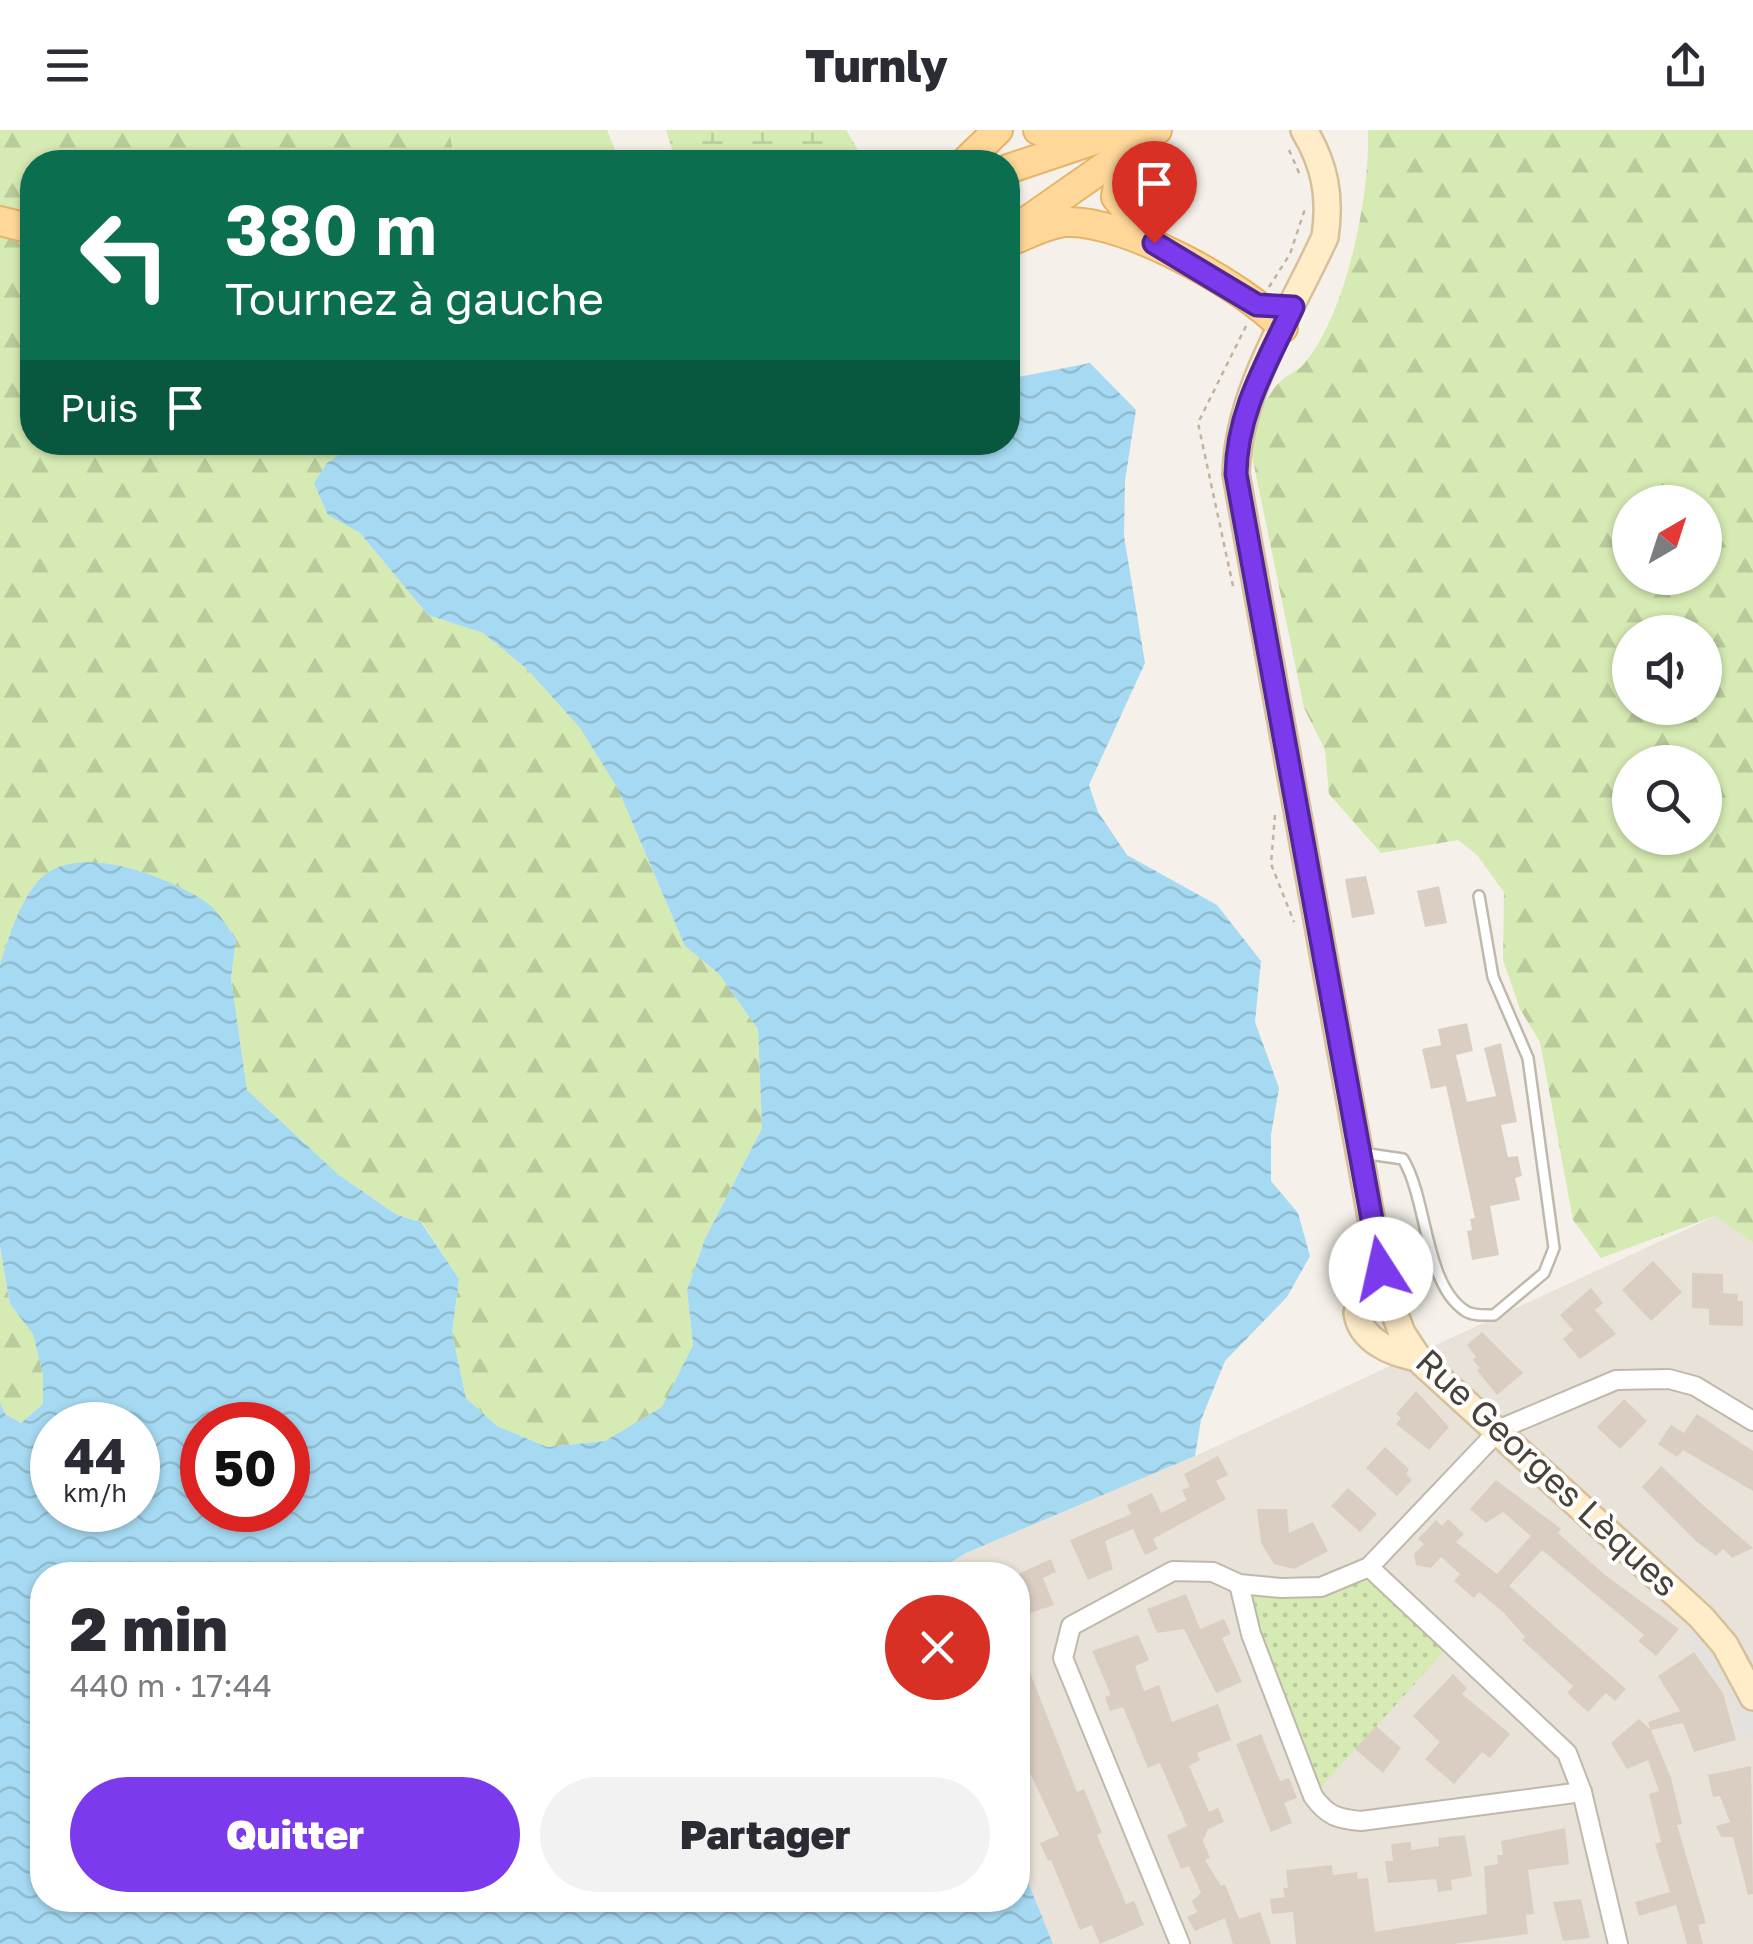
<!DOCTYPE html>
<html lang="fr">
<meta charset="utf-8">
<style>
:root{--surface:#fff;--page:#f2f2f3;--text:#2b2b33;--muted:#7c7c81;--accent:#7c3aed}
body{margin:0;font-family:"Golos Text",sans-serif;background:var(--page);color:var(--text);height:100vh;display:flex;flex-direction:column;font-size:38px;white-space:nowrap}
*{box-sizing:border-box;margin:0}
p{font-size:32px;color:var(--muted)}
.icon{flex:none;width:55px;height:55px;fill:none;stroke:currentColor;stroke-width:2;stroke-linecap:round;stroke-linejoin:round}
.map{position:relative;flex:1;overflow:hidden}
.details{position:absolute;left:30px;top:1432px;width:1000px;height:350px;display:flex;flex-direction:column;background:var(--surface);border-radius:40px;box-shadow:0 2px 8px #0004}
.details>*{flex:none}
.banner{position:absolute;left:20px;top:20px;width:1000px;height:305px;border-radius:40px;box-shadow:0 2px 8px #0004;background:#0b6e4f;color:#fff;overflow:hidden}
.needle{width:65px;rotate:39deg}
.tools{position:absolute;left:1612px;top:355px;display:grid;gap:20px}
.tools a{display:grid;place-items:center;width:110px;height:110px;border-radius:50%;background:var(--surface);box-shadow:0 2px 8px #0004;font-size:50px}
.speed{position:absolute;left:30px;top:1272px;display:flex;gap:20px;font-size:50px;font-weight:700;text-align:center}
.speed>*{display:grid;place-content:center;width:130px;height:130px;border-radius:50%;background:var(--surface);box-shadow:0 2px 8px #0004;line-height:1}
.speed small{font-size:25px;font-weight:400}
.speed .limit{border:15px solid #d22;background:#fff;color:#111}
.pin{position:absolute;display:grid;place-items:center;width:85px;height:85px;color:#fff;margin:-102px -42px;border-radius:50% 50% 50% 0;rotate:-45deg;box-shadow:0 0 10px #0007}
.pin .icon{rotate:45deg}
.me{position:absolute;width:110px;margin:-55px;rotate:350deg;stroke-linejoin:round;filter:drop-shadow(0 0 8px #0008)}
.turn{display:flex;align-items:center;gap:35px;height:210px;padding:0 40px;font-size:45px}
.turn .icon{width:130px;height:130px;stroke-width:2.5}
.turn b{display:block;font-size:70px;line-height:85px}
.then{display:flex;align-items:center;height:95px;padding:0 40px;background:#0003;gap:20px;font-size:38px}
.round{display:grid;place-items:center;flex:none;width:105px;height:105px;border-radius:52px;background:var(--page)}
.summary{display:flex;align-items:center;justify-content:space-between;height:170px;padding:0 40px}
h1{font-size:60px;font-weight:800;line-height:75px}
.button{display:flex;gap:20px;margin-top:auto;padding:20px 40px}
.button a{flex:1;height:115px;border-radius:60px;background:var(--accent);color:#fff;font-size:40px;font-weight:800;line-height:115px;text-align:center}
.button a+a{background:var(--page);color:var(--text)}
header{display:flex;justify-content:space-between;align-items:center;height:130px;padding:0 40px;background:var(--surface);font-size:45px;font-weight:800}
.map>svg:first-child{display:block}
</style>
<header><svg class="icon" aria-label="menu" viewBox="0 0 24 24"><path d="M4 6h16M4 12h16M4 18h16"/></svg>Turnly<svg class="icon" aria-label="share" viewBox="0 0 24 24"><path d="M12 15V3M7 8l5-5 5 5M5 13v7h14v-7"/></svg></header>
<div class="map">
<svg width="1753" height="1814" viewBox="0 0 1753 1814">
<defs>
<pattern id="forest-firs" width="22" height="20" patternUnits="userSpaceOnUse" patternTransform="scale(2.5)"><rect width="22" height="20" fill="#d6eab3"/><path d="M5 1l3.5 6h-7zM16 11l3.5 6h-7z" fill="#b9ca9b"/></pattern>
<pattern id="wetland-marsh" width="20" height="14" patternUnits="userSpaceOnUse" patternTransform="scale(2.5)"><rect width="20" height="14" fill="#d6eab3"/><path d="M1 5h8M5 5V1M11 12h8M15 12V8" fill="none" stroke="#b9ca9b"/></pattern>
<pattern id="park-dots" width="8" height="8" patternUnits="userSpaceOnUse" patternTransform="scale(2.5)"><rect width="8" height="8" fill="#d6eab3"/><path d="M2 2h.1M6 6h.1" fill="none" stroke="#b9ca9b" stroke-width="1.8" stroke-linecap="round"/></pattern>
<pattern id="water-waves" width="16" height="10" patternUnits="userSpaceOnUse" patternTransform="scale(2.5)"><rect width="16" height="10" fill="#a6daf2"/><path d="M0 5q4-4 8 0t8 0" fill="none" stroke="#90bcd0"/></pattern>
</defs>
<rect width="100%" height="100%" fill="#f5f1ea"/>
<path fill="#e9e2d8" d="M 1715,1086 L 1753,1113 L 1753,1814 L 1053,1814 L 1018,1727 L 1018,1445 L 930,1445 L 966,1423 L 1195,1326 Z"/>
<path fill="#d6eab3" d="M 449,0 L 607,0 L 620,32 L 455,32 Z"/>
<g fill="url(#forest-firs)" fill-rule="evenodd">
<path d="M 0,0 L 449,0 L 455,32 L 32,32 L 32,312 L 357,313 L 327,333 L 328,384 L 360,403 L 428,485 L 483,503 L 527,539 L 580,598 L 618,659 L 685,816 L 719,844 L 758,899 L 762,998 L 705,1109 L 687,1160 L 693,1215 L 663,1277 L 605,1311 L 547,1317 L 497,1296 L 466,1268 L 452,1203 L 459,1149 L 422,1092 L 397,1085 L 339,1045 L 247,960 L 231,848 L 236,809 L 10,802 L 0,835 Z"/>
<path d="M 1368,0 L 1753,0 L 1753,1113 L 1715,1086 L 1601,1128 L 1573,1090 L 1540,912 L 1520,879 L 1503,830 L 1504,762 L 1477,725 L 1458,710 L 1381,723 L 1329,664 L 1325,620 L 1304,578 L 1250,316 C 1257,288 1262,268 1284,248 C 1290,244 1298,241 1303,235 C 1347,184 1370,66 1368,0 ZM 1630,372 L 1705,372 L 1705,448 L 1630,448 ZM 1630,502 L 1705,502 L 1705,578 L 1630,578 ZM 1630,632 L 1705,632 L 1705,708 L 1630,708 Z"/>
<path d="M 0,1117 L 10,1174 L 33,1203 L 43,1245 L 43,1274 L 21,1293 L 5,1284 L 0,1272 Z"/>
</g>
<path fill="url(#wetland-marsh)" d="M 666,0 L 846,0 L 865,32 L 676,32 Z"/>
<path fill="url(#park-dots)" d="M 1369,1437 L 1450,1515 L 1313,1666 L 1239,1454 L 1281,1458 Z"/>
<path fill="#e4e1de" d="M 1701,1487 L 1753,1567 L 1753,1609 L 1738,1606 L 1727,1560 L 1686,1510 Z"/>
<path fill="url(#water-waves)" fill-rule="evenodd" d="M 1090,233 L 1136,280 L 1125,351 L 1124,406 L 1145,533 L 1089,655 L 1098,682 L 1127,725 L 1217,775 L 1261,831 L 1255,892 L 1279,958 L 1271,1005 L 1271,1051 L 1298,1083 L 1310,1126 L 1287,1167 L 1225,1231 L 1201,1290 L 1195,1326 L 966,1423 L 930,1445 L 42,1445 L 42,1770 L 1018,1770 L 1018,1727 L 1053,1814 L 0,1814 L 0,1272 L 5,1284 L 21,1293 L 43,1274 L 43,1245 L 33,1204 L 10,1174 L 0,1117 L 0,835 C 8,808 20,771 39,750 C 77,710 168,747 206,772 C 218,780 227,797 236,809 L 231,848 L 247,960 L 339,1045 L 397,1085 L 421,1092 L 459,1149 L 452,1203 L 466,1268 L 497,1296 L 547,1317 L 605,1311 L 662,1277 L 693,1215 L 687,1160 L 705,1109 L 762,998 L 758,899 L 719,844 L 685,816 L 618,659 L 580,598 L 527,539 L 483,503 L 428,485 L 360,403 L 328,385 L 314,353 L 327,333 L 357,312 L 639,312 L 705,324 L 713,312 L 1008,312 L 1008,249 ZM 52,1295 L 138,1295 L 138,1380 L 52,1380 ZM 202,1295 L 288,1295 L 288,1380 L 202,1380 Z"/>
<g fill="#dacec2">
<path d="M 1366,746 L 1375,784 L 1352,788 L 1345,749 Z"/>
<path d="M 1439,756 L 1447,793 L 1425,797 L 1417,761 Z"/>
<path d="M 1467,893 L 1473,921 L 1456,925 L 1467,972 L 1496,966 L 1484,918 L 1501,913 L 1517,992 L 1501,995 L 1508,1027 L 1518,1026 L 1522,1046 L 1515,1048 L 1520,1070 L 1490,1076 L 1499,1125 L 1472,1130 L 1467,1101 L 1472,1100 L 1470,1089 L 1475,1088 L 1446,956 L 1431,959 L 1422,919 L 1441,915 L 1438,899 Z"/>
<path d="M 1653,1131 L 1682,1162 L 1651,1191 L 1622,1160 Z"/>
<path d="M 1692,1143 L 1723,1144 L 1723,1163 L 1738,1164 L 1738,1171 L 1743,1171 L 1743,1196 L 1709,1195 L 1709,1179 L 1692,1178 Z"/>
<path d="M 1591,1158 L 1603,1173 L 1595,1180 L 1616,1204 L 1580,1229 L 1563,1209 L 1573,1200 L 1560,1185 Z"/>
<path d="M 1482,1202 L 1523,1243 L 1497,1265 L 1477,1240 L 1480,1238 L 1473,1230 L 1476,1227 L 1467,1215 Z"/>
<path d="M 1416,1261 L 1449,1297 L 1429,1320 L 1396,1294 L 1401,1288 L 1396,1284 Z"/>
<path d="M 1624,1269 L 1647,1291 L 1620,1319 L 1597,1297 Z"/>
<path d="M 1697,1284 L 1753,1321 L 1753,1361 L 1683,1320 L 1677,1327 L 1658,1314 L 1671,1295 L 1684,1303 Z"/>
<path d="M 1385,1317 L 1409,1339 L 1406,1344 L 1412,1350 L 1397,1366 L 1366,1338 Z"/>
<path d="M 1218,1326 L 1228,1345 L 1216,1351 L 1226,1369 L 1153,1409 L 1158,1419 L 1145,1425 L 1133,1399 L 1105,1411 L 1113,1439 L 1088,1450 L 1070,1410 L 1131,1384 L 1127,1375 L 1152,1363 L 1161,1383 L 1187,1370 L 1182,1360 L 1190,1357 L 1184,1344 Z"/>
<path d="M 1661,1336 L 1704,1376 L 1753,1418 L 1732,1428 L 1723,1419 L 1716,1426 L 1697,1412 L 1642,1357 Z"/>
<path d="M 1496,1350 L 1561,1399 L 1558,1403 L 1605,1445 L 1679,1499 L 1656,1526 L 1638,1511 L 1644,1505 L 1542,1420 L 1509,1456 L 1626,1559 L 1615,1571 L 1606,1563 L 1588,1582 L 1567,1563 L 1573,1556 L 1522,1510 L 1525,1507 L 1504,1483 L 1479,1462 L 1474,1468 L 1454,1451 L 1460,1444 L 1441,1427 L 1431,1438 L 1416,1435 L 1414,1424 L 1424,1414 L 1418,1409 L 1436,1390 L 1442,1396 L 1448,1389 L 1464,1404 L 1456,1412 L 1497,1444 L 1531,1406 L 1503,1382 L 1486,1393 L 1470,1379 Z"/>
<path d="M 1348,1358 L 1377,1384 L 1360,1402 L 1331,1376 Z"/>
<path d="M 1257,1379 L 1287,1379 L 1289,1403 L 1313,1392 L 1328,1421 L 1294,1439 L 1274,1434 L 1261,1413 Z"/>
<path d="M 1051,1429 L 1056,1442 L 1043,1448 L 1054,1475 L 1018,1487 L 1018,1444 Z"/>
<path d="M 1186,1464 L 1200,1499 L 1224,1489 L 1231,1504 L 1222,1508 L 1242,1552 L 1216,1563 L 1184,1499 L 1157,1503 L 1147,1479 Z"/>
<path d="M 1138,1505 L 1149,1530 L 1135,1536 L 1144,1561 L 1159,1555 L 1172,1592 L 1218,1574 L 1231,1610 L 1197,1623 L 1200,1630 L 1189,1636 L 1209,1682 L 1218,1678 L 1224,1692 L 1208,1699 L 1203,1711 L 1210,1728 L 1205,1730 L 1221,1756 L 1225,1754 L 1239,1789 L 1260,1782 L 1271,1814 L 1233,1814 L 1225,1788 L 1195,1801 L 1187,1787 L 1197,1782 L 1192,1771 L 1201,1763 L 1189,1736 L 1181,1739 L 1167,1705 L 1187,1696 L 1160,1633 L 1148,1638 L 1123,1577 L 1110,1581 L 1105,1567 L 1111,1565 L 1092,1521 Z"/>
<path d="M 1018,1512 L 1077,1662 L 1084,1659 L 1102,1703 L 1097,1705 L 1126,1774 L 1134,1771 L 1144,1795 L 1100,1814 L 1092,1795 L 1080,1800 L 1051,1730 L 1048,1731 L 1040,1713 L 1059,1705 L 1018,1617 L 1018,1604 L 1026,1601 L 1018,1580 Z"/>
<path d="M 1694,1522 L 1723,1563 L 1736,1610 L 1694,1622 L 1683,1593 L 1651,1600 L 1671,1648 L 1682,1694 L 1677,1695 L 1706,1793 L 1698,1795 L 1703,1814 L 1687,1814 L 1676,1775 L 1639,1786 L 1635,1772 L 1670,1762 L 1655,1714 L 1661,1712 L 1649,1664 L 1659,1661 L 1648,1630 L 1627,1639 L 1611,1613 L 1639,1589 L 1650,1599 L 1648,1592 L 1680,1581 L 1658,1546 Z"/>
<path d="M 1453,1544 L 1467,1558 L 1462,1564 L 1510,1604 L 1490,1628 L 1482,1622 L 1454,1654 L 1425,1629 L 1440,1612 L 1413,1586 Z"/>
<path d="M 1376,1596 L 1401,1618 L 1383,1643 L 1355,1619 Z"/>
<path d="M 1261,1604 L 1280,1651 L 1289,1648 L 1297,1668 L 1284,1673 L 1292,1693 L 1271,1702 L 1236,1614 Z"/>
<path d="M 1751,1636 L 1753,1764 L 1748,1765 L 1733,1707 L 1721,1707 L 1716,1696 L 1730,1692 L 1720,1666 L 1713,1667 L 1708,1645 Z"/>
<path d="M 1565,1698 L 1569,1734 L 1528,1740 L 1534,1784 L 1526,1785 L 1528,1804 L 1453,1814 L 1296,1814 L 1293,1782 L 1272,1784 L 1270,1769 L 1285,1767 L 1283,1758 L 1288,1758 L 1286,1740 L 1332,1735 L 1333,1745 L 1357,1742 L 1358,1749 L 1368,1748 L 1375,1802 L 1487,1784 L 1484,1736 L 1498,1734 L 1497,1725 L 1503,1725 L 1501,1711 Z"/>
<path d="M 1465,1705 L 1472,1746 L 1451,1750 L 1452,1760 L 1438,1762 L 1436,1749 L 1388,1753 L 1385,1731 L 1393,1731 L 1391,1714 L 1411,1712 L 1411,1720 L 1439,1716 L 1438,1708 Z"/>
<path d="M 1581,1769 L 1590,1808 L 1563,1811 L 1553,1772 Z"/>
</g>
<g fill="none" stroke-linecap="round" stroke-linejoin="round">
<defs>
<path id="service" d="M 1362,1023 L 1403,1029 C 1428,1071 1424,1152 1464,1180 C 1471,1186 1484,1185 1494,1185 L 1544,1143 L 1554,1118 L 1528,928 L 1493,847 L 1479,766"/>
<g id="minor">
<path d="M 1369,1437 L 1567,1623 L 1582,1662 L 1618,1814"/>
<path d="M 1239,1454 L 1251,1504 L 1313,1666 C 1327,1686 1338,1689 1361,1691 L 1582,1662"/>
<path d="M 1180,1814 L 1063,1528 L 1071,1496 L 1173,1441 L 1213,1442 L 1239,1454 L 1281,1458 L 1321,1457 L 1369,1437 L 1500,1299 L 1616,1250 L 1669,1249 L 1695,1256 L 1753,1291"/>
</g>
<g id="secondary">
<path d="M 1304,0 C 1325,35 1331,66 1325,107 C 1291,182 1238,260 1236,344 L 1383,1153 L 1402,1203 L 1421,1232 L 1701,1487 L 1725,1515 L 1753,1567"/>
<path d="M 1387,1164 L 1367,1170 L 1357,1183 C 1361,1211 1392,1223 1417,1228"/>
</g>
<g id="primary">
<path d="M 1038,0 L 1053,8 L 1086,3"/>
<path d="M 1123,27 L 1116,67 L 1150,108"/>
<path d="M 965,32 L 998,0"/>
<path d="M 1008,39 L 1124,0"/>
<path d="M 0,91 L 32,99"/>
<path d="M 1017,98 L 1157,0"/>
<path d="M 1008,112 C 1025,106 1047,93 1066,92 C 1123,89 1245,156 1283,198"/>
</g>
</defs>
<use href="#service" stroke="#c1b8ac" stroke-width="14"/>
<use href="#minor" stroke="#c1b8ac" stroke-width="22"/>
<use href="#secondary" stroke="#d6c09a" stroke-width="30"/>
<use href="#primary" stroke="#e6b467" stroke-width="32"/>
<g stroke="#c3b29d" stroke-width="2.5" stroke-dasharray="5 5" stroke-linecap="butt">
<path d="M 1289,20 L 1300,45"/>
<path d="M 1269,157 L 1290,124 L 1305,79"/>
<path d="M 1233,456 L 1198,293 L 1247,194"/>
<path d="M 1275,685 L 1271,734 L 1294,792"/>
</g>
<use href="#service" stroke="#fff" stroke-width="9"/>
<use href="#minor" stroke="#fff" stroke-width="18"/>
<use href="#secondary" stroke="#ffedca" stroke-width="25"/>
<use href="#primary" stroke="#ffd899" stroke-width="28"/>
</g>
<g fill="none" stroke-linecap="round" stroke-linejoin="round">
<defs>
<path id="route" d="M 1154,113 L 1257,175 L 1293,177 C 1267,233 1237,281 1236,344 L 1381,1139"/>
</defs>
<use href="#route" stroke="#51269a" stroke-width="25"/>
<use href="#route" stroke="#7c3aed" stroke-width="18"/>
</g>
<g text-anchor="middle" stroke-width="8" stroke-linejoin="round" paint-order="stroke">
<g font-size="35" fill="#4a4138" stroke="#fff">
<text transform="translate(1547 1343) rotate(43)" y="12">Rue Georges Lèques</text>
</g>
</g>
</svg>
<div class="tools">
<a><svg class="needle" viewBox="-14 -14 28 28"><path d="M0-13l5 13h-10z" fill="#e53935"/><path d="M0 13l5-13h-10z" fill="#7c7c81"/></svg></a>
<a><svg class="icon" aria-label="sound" viewBox="0 0 24 24"><path d="M4 9h4l5-4v14l-5-4H4zM17 9q2 3 0 6"/></svg></a>
<a><svg class="icon" aria-label="search" viewBox="0 0 24 24"><circle cx="10" cy="10" r="6"/><path d="M15 15l6 6"/></svg></a>
</div>
<div class="speed"><div>44<small>km/h</small></div><div class="limit">50</div></div>
<div class="pin" style="left:1154px;top:113px;background:#d93025"><svg class="icon" aria-label="arrive" viewBox="0 0 24 24"><path d="M6 21V4h12l-3 4 3 4H6"/></svg></div>
<svg class="me" style="left:1381px;top:1139px" viewBox="-20 -20 40 40"><circle r="19" fill="#fff"/><path d="M0-13L10 11 0 6-10 11z" fill="#7c3aed"/></svg>
<div class="banner">
<div class="turn"><svg class="icon" aria-label="left" viewBox="0 0 24 24"><path d="M17 20v-9H6M10 6l-5 5 5 5"/></svg><div><b>380 m</b>Tournez à gauche</div></div>
<div class="then">Puis<svg class="icon" aria-label="arrive" viewBox="0 0 24 24"><path d="M6 21V4h12l-3 4 3 4H6"/></svg></div>
</div>
<section class="details">
<div class="summary"><div><h1>2 min</h1><p>440 m · 17:44</p></div><a class="round" style="background:#d93025;color:#fff"><svg class="icon" aria-label="close" viewBox="0 0 24 24"><path d="M6 6l12 12M18 6L6 18"/></svg></a></div>
<div class="button"><a>Quitter</a><a>Partager</a></div>
</section>
</div>
